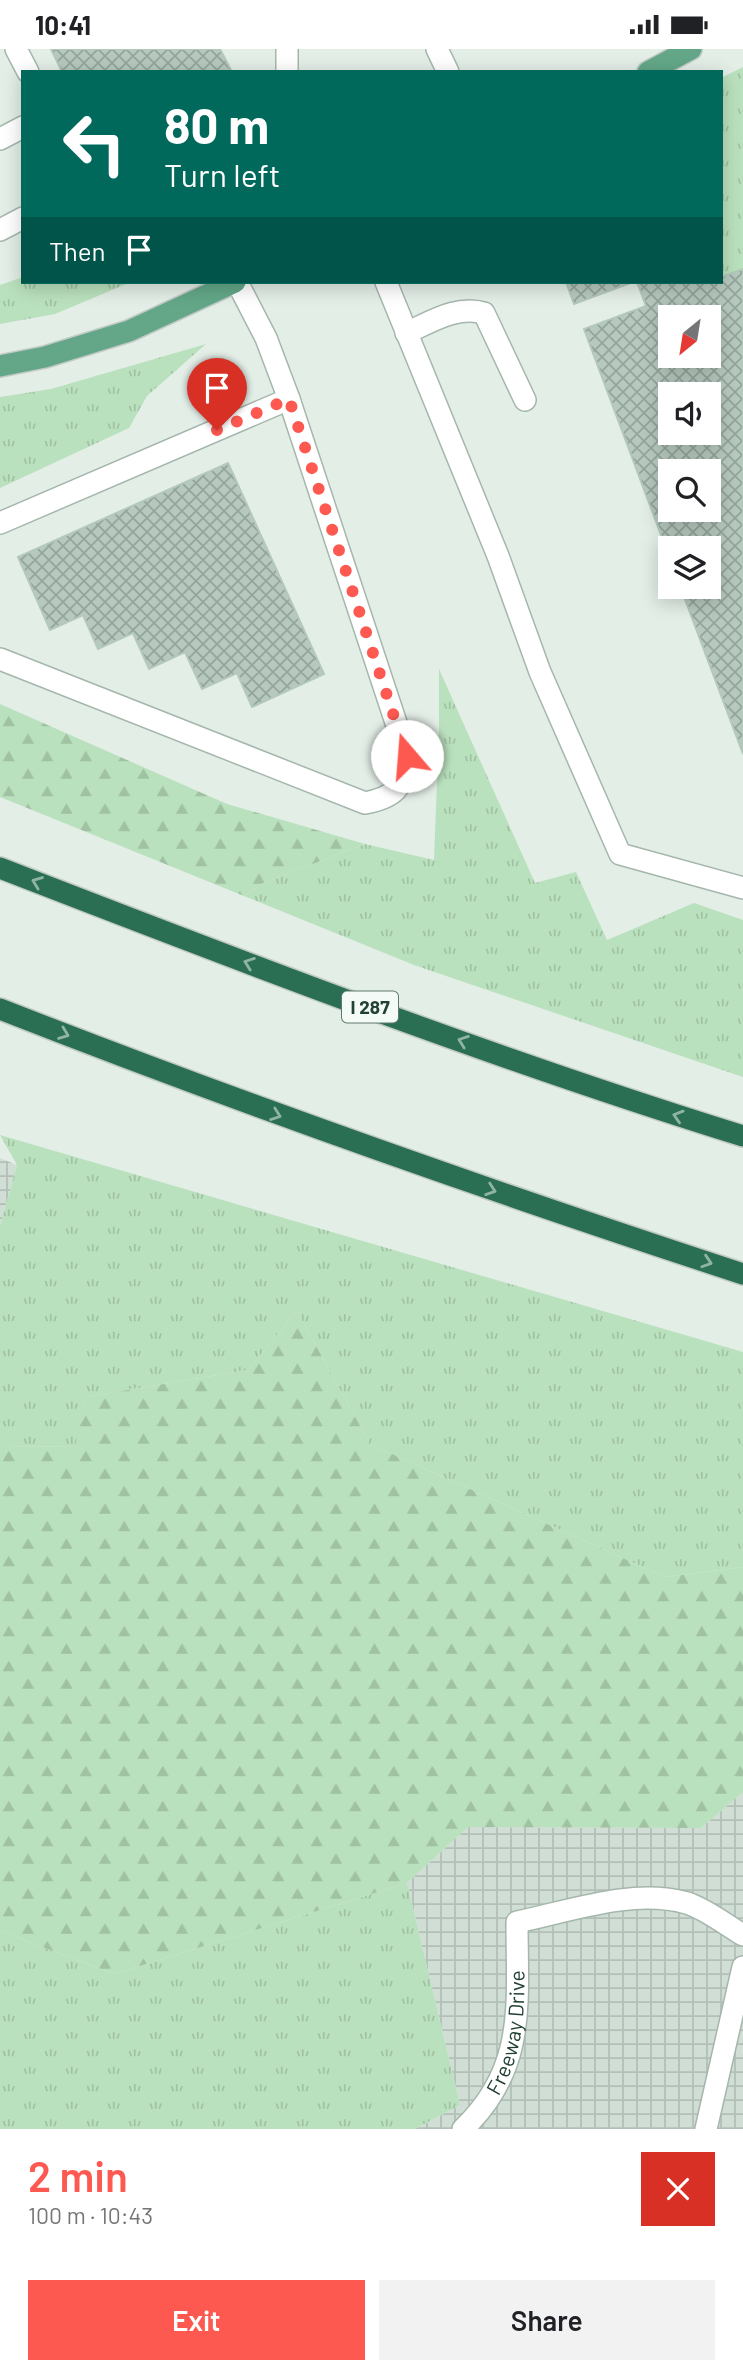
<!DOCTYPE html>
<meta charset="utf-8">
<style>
:root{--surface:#fff;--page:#f2f2f2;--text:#202124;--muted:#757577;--accent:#fd5951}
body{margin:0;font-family:Barlow,sans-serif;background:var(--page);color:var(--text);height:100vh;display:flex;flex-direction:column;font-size:26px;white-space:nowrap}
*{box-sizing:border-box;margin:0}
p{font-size:23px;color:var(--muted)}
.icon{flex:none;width:38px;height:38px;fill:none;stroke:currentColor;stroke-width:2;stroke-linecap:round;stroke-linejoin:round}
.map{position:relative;height:2080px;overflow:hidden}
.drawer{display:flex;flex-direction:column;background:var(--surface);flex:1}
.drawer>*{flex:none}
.hud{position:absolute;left:21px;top:21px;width:702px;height:214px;border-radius:0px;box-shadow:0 4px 18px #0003;background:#00695c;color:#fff;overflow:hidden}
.needle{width:46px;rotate:210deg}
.tools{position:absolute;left:658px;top:256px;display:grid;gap:14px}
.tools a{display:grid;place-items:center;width:63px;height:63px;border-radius:0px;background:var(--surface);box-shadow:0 4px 18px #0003;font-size:35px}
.pin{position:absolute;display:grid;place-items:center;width:60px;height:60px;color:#fff;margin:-72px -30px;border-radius:50% 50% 50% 0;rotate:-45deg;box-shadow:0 0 7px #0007}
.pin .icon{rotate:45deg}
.me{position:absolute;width:77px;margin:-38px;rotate:342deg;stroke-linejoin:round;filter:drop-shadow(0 0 5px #0008)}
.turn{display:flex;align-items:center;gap:24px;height:147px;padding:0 28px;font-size:32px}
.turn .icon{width:91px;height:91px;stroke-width:2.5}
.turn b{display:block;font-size:49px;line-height:60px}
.then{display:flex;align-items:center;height:66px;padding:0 28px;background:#0003;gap:14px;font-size:26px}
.round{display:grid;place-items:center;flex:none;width:74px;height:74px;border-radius:0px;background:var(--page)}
.headline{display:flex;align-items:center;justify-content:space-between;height:119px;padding:0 28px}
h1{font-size:42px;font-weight:600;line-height:52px;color:var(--accent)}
.primary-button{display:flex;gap:14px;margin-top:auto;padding:14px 28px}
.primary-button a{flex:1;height:80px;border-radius:0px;background:var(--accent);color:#fff;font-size:28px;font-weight:600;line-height:80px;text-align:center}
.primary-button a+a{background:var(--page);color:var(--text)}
.status{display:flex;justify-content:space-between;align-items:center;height:49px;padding:0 35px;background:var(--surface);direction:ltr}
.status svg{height:19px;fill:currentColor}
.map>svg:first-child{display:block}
</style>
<div class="status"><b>10:41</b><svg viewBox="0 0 49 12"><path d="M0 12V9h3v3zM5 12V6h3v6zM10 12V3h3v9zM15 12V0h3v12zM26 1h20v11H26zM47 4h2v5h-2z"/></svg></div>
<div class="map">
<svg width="743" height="2080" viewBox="0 0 743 2080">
<defs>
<pattern id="industrial-grid" width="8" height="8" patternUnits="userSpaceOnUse" patternTransform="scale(1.75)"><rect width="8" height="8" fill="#d0ded5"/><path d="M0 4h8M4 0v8" fill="none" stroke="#b2c0b7"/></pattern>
<pattern id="grass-tufts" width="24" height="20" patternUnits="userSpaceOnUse" patternTransform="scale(1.75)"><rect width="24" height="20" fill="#bae1bd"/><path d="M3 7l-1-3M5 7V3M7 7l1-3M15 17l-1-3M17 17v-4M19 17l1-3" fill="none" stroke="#a0c2a3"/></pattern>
<pattern id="forest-firs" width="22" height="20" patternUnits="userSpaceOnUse" patternTransform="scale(1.75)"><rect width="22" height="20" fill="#bae1bd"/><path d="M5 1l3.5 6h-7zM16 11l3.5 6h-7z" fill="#a0c2a3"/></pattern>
<pattern id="building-cross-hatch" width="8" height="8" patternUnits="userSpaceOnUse" patternTransform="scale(1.75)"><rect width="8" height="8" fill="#b7c9bf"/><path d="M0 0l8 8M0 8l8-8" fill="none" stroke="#94a59c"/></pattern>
</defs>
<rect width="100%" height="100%" fill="#e3eee7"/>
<g fill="url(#industrial-grid)">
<path d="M 0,1109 L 17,1116 L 0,1177 Z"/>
<path d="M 743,1743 L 743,2080 L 415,2080 L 460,2056 L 407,1834 L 468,1778 L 701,1779 Z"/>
</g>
<g fill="url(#grass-tufts)">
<path d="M 743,18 L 743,220 L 721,228 L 721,29 Z"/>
<path d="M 23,228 L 23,233 L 131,233 L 55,265 L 0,275 L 0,236 Z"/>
<path d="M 206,295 L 147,347 L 129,379 L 0,439 L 0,348 L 51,340 Z"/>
<path d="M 439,620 L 535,834 L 576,823 L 607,891 L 694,854 L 743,871 L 743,1028 L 414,916 L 244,847 L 263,834 L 365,795 L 434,811 L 439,683 Z"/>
<path d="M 0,1086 L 743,1303 L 743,1518 L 665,1528 L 370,1395 L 297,1262 L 248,1321 L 85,1348 L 76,1398 L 0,1397 L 0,1177 L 17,1116 Z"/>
<path d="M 407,1834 L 460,2056 L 415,2080 L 0,2080 L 0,1882 L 114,1925 Z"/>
</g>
<g fill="url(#forest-firs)">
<path d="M 0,655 L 227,755 L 365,795 L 263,834 L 244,847 L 0,748 Z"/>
<path d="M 297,1262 L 370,1395 L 665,1528 L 743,1518 L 743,1743 L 701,1779 L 468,1778 L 407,1834 L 114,1925 L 0,1882 L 0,1397 L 75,1398 L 85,1348 L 248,1321 Z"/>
</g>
<g fill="url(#building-cross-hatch)" stroke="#b4c8bc" stroke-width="2" fill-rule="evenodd">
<path d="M 51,0 L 220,0 L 232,23 L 62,23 Z"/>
<path d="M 743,220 L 743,705 L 680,537 L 709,537 L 709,499 L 670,499 L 670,510 L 584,280 L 646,257 L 637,233 L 721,233 L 721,228 ZM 670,268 L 709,268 L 709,306 L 670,306 ZM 670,345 L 709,345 L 709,383 L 670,383 ZM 670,422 L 709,422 L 709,460 L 670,460 Z"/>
<path d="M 566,233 L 633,233 L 574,255 Z"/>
<path d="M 228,414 L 324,625 L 252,658 L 237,624 L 202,640 L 185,603 L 149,620 L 133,584 L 98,600 L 83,566 L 50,581 L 18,508 Z"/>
</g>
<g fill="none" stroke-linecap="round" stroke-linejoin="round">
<defs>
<g id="minor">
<path d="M 16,0 L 28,23"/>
<path d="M 287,0 L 287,23"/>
<path d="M 437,0 L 448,23"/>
<path d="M 0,90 L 23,78"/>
<path d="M 0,181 L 23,169"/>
<path d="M 386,233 L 498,507 L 540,623 L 620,805 L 743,839"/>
<path d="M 406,284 C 431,273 457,256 484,264 L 525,351"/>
<path d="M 0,474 L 289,350"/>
<path d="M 0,610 L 365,754 C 396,748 403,739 407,707 L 289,350 L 266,289 L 237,233"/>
<path id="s1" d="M 463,2080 C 527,2019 517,1954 517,1873 C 571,1862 632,1839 687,1854 C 706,1860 726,1876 743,1886"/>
<path d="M 706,2080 L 743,1918"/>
</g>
<g id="major">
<path d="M 648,23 L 691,0"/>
<path d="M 0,317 L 45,308 L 129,282 L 235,233"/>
</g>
<g id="highway">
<path d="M 0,819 C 245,914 492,1009 743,1087"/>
<path d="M 0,960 C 245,1056 493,1143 743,1225"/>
</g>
</defs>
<use href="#minor" stroke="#a5b7ad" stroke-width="24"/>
<use href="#major" stroke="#c1cac6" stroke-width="24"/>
<use href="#highway" stroke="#c1cac6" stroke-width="24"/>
<use href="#minor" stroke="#fff" stroke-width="21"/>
<use href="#major" stroke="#63a788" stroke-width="21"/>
<use href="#highway" stroke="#2a6f53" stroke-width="21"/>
</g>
<defs><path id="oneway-chevron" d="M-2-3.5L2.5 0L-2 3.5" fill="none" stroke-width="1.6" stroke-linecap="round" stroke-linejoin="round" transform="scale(1.75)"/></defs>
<g stroke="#8fb4a4">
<use href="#oneway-chevron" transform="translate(37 833) rotate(-159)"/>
<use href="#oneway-chevron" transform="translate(249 914) rotate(-160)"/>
<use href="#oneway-chevron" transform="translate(64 985) rotate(21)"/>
<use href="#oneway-chevron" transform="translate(463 992) rotate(-160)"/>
<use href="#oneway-chevron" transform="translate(276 1066) rotate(20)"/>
<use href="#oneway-chevron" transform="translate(678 1067) rotate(-163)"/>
<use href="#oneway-chevron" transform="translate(491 1141) rotate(19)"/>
<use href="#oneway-chevron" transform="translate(707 1213) rotate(18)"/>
</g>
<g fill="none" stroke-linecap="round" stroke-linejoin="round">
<path stroke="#fd5951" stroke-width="12" stroke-dasharray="0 21.6" d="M 217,381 L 289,350 L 407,707"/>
</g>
<g text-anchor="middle" stroke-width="6" stroke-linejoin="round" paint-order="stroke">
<rect fill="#f4faf5" stroke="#60786c" stroke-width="2" x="342" y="942.5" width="56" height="31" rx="5"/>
<g font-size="19" font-weight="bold" fill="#214132">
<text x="370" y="965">I 287</text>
</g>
<g font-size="21" fill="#214132" stroke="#f4faf5">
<text dy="7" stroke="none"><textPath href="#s1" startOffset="110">Freeway Drive</textPath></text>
</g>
</g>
</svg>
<div class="tools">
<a><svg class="needle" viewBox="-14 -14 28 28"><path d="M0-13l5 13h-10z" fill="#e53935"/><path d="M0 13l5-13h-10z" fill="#757577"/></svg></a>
<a><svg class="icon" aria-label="sound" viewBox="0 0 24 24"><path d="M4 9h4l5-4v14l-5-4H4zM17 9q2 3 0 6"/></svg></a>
<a><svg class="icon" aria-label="search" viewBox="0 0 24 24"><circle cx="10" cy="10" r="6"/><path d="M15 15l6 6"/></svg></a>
<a><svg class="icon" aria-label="layers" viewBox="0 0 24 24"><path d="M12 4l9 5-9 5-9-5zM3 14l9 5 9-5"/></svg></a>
</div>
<div class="pin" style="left:217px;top:381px;background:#d93025"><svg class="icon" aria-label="arrive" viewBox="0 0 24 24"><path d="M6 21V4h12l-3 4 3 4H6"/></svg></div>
<svg class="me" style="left:407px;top:707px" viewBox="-20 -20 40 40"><circle r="19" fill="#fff"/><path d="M0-13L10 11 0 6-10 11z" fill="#fd5951"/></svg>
<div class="hud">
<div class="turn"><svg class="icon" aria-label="left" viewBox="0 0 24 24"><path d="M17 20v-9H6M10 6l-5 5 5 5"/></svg><div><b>80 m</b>Turn left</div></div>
<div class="then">Then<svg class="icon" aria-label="arrive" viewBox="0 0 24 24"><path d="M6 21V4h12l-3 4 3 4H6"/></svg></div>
</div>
</div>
<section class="drawer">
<div class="headline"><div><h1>2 min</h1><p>100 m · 10:43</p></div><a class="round" style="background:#d93025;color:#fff"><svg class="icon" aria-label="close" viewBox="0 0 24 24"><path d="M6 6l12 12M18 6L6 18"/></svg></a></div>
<div class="primary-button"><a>Exit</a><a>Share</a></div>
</section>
